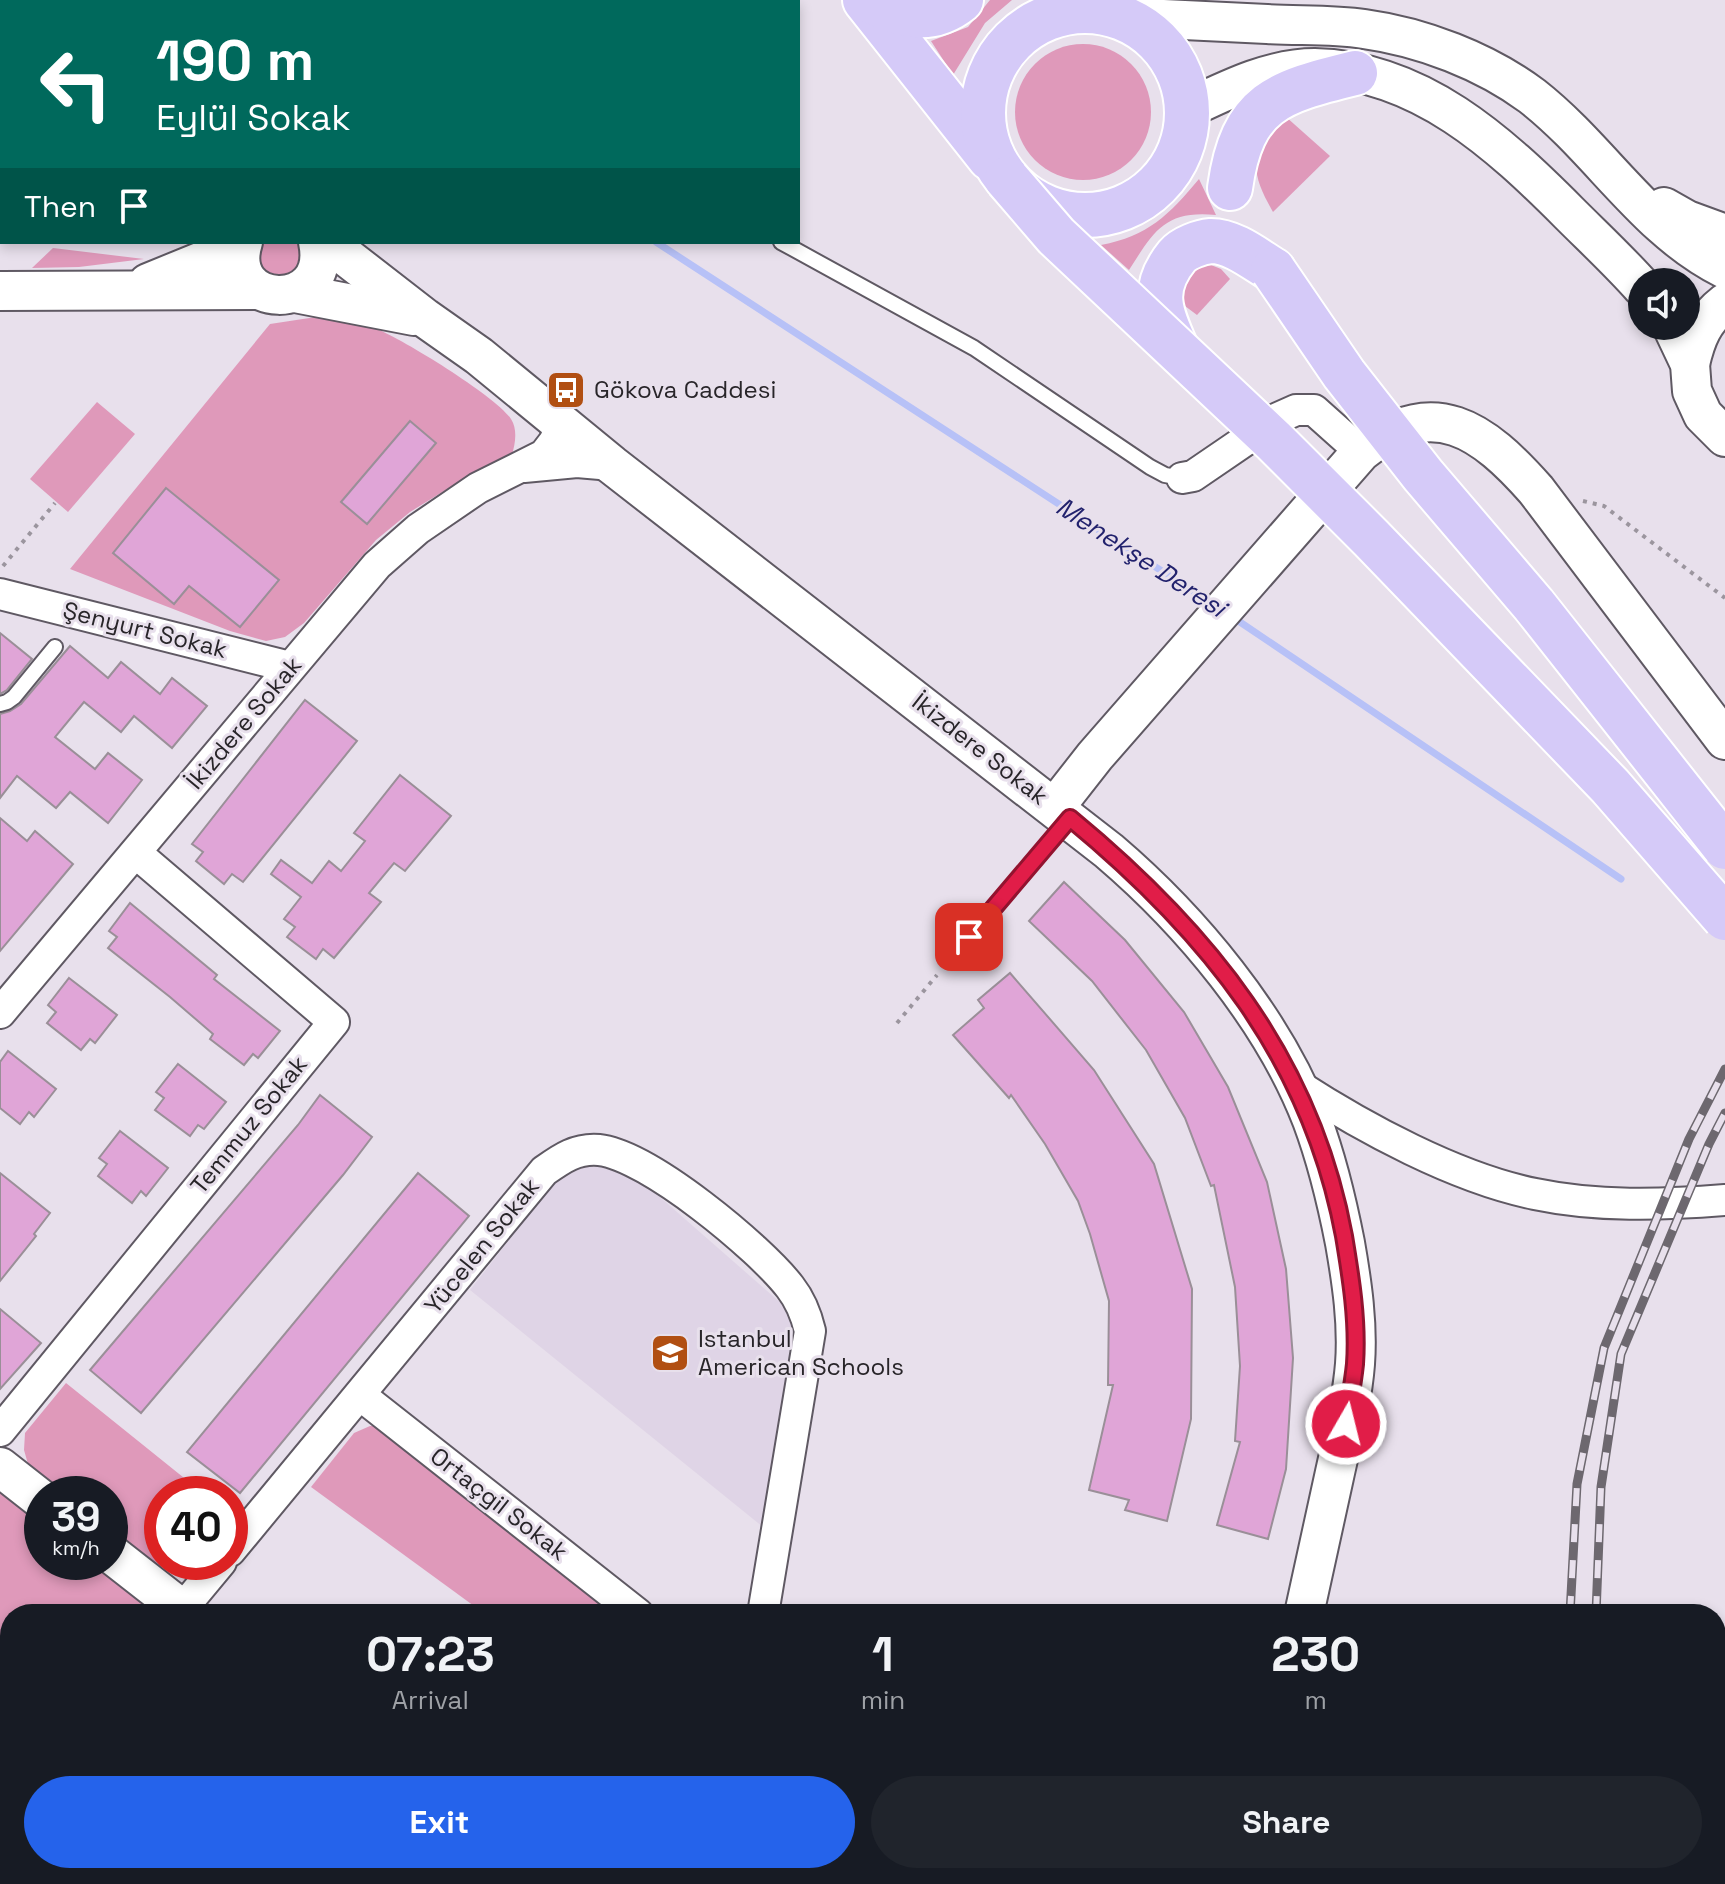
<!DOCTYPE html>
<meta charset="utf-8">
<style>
:root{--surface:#171b24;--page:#20242c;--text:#f1f3f6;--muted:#9ea1a6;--accent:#2563eb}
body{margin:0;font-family:"Space Grotesk",sans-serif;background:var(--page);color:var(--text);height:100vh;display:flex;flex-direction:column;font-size:30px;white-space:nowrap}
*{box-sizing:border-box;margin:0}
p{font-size:26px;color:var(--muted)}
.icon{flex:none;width:44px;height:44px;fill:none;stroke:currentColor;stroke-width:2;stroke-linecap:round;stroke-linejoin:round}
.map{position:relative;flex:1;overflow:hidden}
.side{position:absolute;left:0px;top:1604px;width:1726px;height:280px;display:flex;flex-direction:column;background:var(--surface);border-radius:32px 32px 0 0;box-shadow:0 4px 12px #0003}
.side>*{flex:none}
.top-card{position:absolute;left:0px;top:0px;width:800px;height:244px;box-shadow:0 4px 12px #0003;background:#00695c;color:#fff;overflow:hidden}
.buttons{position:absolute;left:1628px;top:268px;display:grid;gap:16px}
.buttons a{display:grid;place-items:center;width:72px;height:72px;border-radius:50%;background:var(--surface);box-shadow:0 4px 12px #0003;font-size:40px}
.speed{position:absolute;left:24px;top:1476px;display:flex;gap:16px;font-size:40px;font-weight:700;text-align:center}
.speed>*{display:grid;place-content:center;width:104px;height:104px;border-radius:50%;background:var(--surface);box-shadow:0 4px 12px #0003;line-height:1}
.speed small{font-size:20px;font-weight:400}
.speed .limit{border:12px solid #d22;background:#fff;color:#111}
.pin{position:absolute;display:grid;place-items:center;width:68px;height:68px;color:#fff;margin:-34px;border-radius:16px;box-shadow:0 4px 12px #0006}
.me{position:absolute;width:88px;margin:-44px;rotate:8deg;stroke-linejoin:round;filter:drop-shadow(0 0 6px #0008)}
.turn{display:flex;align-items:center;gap:28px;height:168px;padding:0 24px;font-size:36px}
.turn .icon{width:104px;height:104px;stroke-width:2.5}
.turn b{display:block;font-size:56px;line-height:68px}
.then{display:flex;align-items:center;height:76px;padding:0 24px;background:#0003;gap:16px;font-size:30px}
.eta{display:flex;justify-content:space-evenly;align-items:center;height:136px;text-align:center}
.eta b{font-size:48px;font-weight:800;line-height:56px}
.action{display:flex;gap:16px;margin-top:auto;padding:16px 24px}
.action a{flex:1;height:92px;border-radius:48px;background:var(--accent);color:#fff;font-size:32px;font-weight:800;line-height:92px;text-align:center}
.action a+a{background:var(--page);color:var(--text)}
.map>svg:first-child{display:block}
</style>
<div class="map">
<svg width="1725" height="1884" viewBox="0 0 1725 1884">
<rect width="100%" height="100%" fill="#e8e0ec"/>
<path fill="#dfd4e6" d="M 584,1167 L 602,1167 L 622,1172 L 645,1184 L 782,1304 L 790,1316 L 794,1333 L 791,1374 L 763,1527 L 470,1290 L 554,1183 L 567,1172 Z"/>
<g fill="#df99ba">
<path d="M 0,0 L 85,2 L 2,2 L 2,205 Z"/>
<path d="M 990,0 L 1012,0 L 985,23 L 953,75 L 931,41 L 968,27 Z"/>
<circle cx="1083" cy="112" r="68"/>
<path d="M 1285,116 L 1330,156 L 1273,212 C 1248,169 1250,151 1285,116 Z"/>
<path d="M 1199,179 L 1216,215 C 1165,210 1154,231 1129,270 L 1101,245 C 1148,236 1169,215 1199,179 Z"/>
<path d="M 263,242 L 300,242 L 302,245 L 298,274 L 269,277 C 260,266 255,256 263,242 Z"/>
<path d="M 53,248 L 144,259 L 79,267 L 32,268 Z"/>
<path d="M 1206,263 L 1221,269 L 1230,279 L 1197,315 L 1185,306 L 1181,297 L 1185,273 Z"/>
<path d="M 316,317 C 336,320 358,321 377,329 C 404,340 497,397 511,419 C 518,430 515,444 512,455 L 452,486 L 410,512 L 376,540 L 304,623 L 285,637 L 266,641 L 230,631 L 70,569 L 270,324 Z"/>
<path d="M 97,402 L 135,434 L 68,512 L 30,479 Z"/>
<path d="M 66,1383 L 204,1494 L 162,1494 L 162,1562 L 195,1562 L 188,1565 L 160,1567 L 110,1528 L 110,1494 L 66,1494 L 28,1464 L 24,1450 L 25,1433 Z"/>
<path d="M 370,1426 L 380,1426 L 613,1614 L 485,1614 L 311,1487 L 354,1433 Z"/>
<path d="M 0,1492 L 42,1522 L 42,1562 L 97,1562 L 169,1614 L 10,1614 L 10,1823 L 0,1835 Z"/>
<path d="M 904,1874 L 1322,1874 L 1348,1884 L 916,1884 Z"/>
</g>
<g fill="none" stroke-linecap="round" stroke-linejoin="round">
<g stroke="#b7c1f7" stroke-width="7">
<path d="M 284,0 L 288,2"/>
<path d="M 656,242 L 1214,605"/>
<path d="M 1231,616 L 1621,879"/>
</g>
</g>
<g fill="#e0a5d7" stroke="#9a8f98" stroke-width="2">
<path d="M 410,421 L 436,443 L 367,524 L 341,502 Z"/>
<path d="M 166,488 L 279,580 L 240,627 L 189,586 L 174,604 L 113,553 Z"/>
<path d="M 0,633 L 32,659 L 7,690 L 0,694 Z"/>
<path d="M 70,646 L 108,678 L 121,662 L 160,694 L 172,678 L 207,706 L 172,748 L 134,716 L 121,732 L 84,702 L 55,737 L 95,769 L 108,753 L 142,780 L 108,823 L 70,792 L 56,808 L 17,776 L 0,798 L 0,714 L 10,711 L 21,704 Z"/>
<path d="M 305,700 L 357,741 L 243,882 L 232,874 L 224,884 L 196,861 L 203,852 L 192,844 Z"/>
<path d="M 400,775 L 451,816 L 405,871 L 394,863 L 369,893 L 381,902 L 334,958 L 323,949 L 316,959 L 287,937 L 295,927 L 284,919 L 301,897 L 271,874 L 281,860 L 312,883 L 329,861 L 341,871 L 365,841 L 354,833 Z"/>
<path d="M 0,818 L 27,841 L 35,831 L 73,864 L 0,951 Z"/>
<path d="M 1064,882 L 1125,940 L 1184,1012 L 1228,1087 L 1267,1182 L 1286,1269 L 1293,1358 L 1286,1469 L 1268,1539 L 1217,1525 L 1240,1442 L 1235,1441 L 1240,1366 L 1235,1287 L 1214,1185 L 1211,1186 L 1185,1118 L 1146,1050 L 1092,981 L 1029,921 Z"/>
<path d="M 130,903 L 217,975 L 214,979 L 280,1031 L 258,1058 L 253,1054 L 244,1065 L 210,1039 L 213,1034 L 170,997 L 108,948 L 117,937 L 109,931 Z"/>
<path d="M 1010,973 L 1094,1070 L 1154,1164 L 1192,1289 L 1191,1419 L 1167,1521 L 1125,1510 L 1129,1500 L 1089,1490 L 1113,1385 L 1108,1385 L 1109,1301 L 1090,1234 L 1078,1201 L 1045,1144 L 1011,1095 L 1009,1098 L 953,1035 L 984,1008 L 978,1000 Z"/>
<path d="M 69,978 L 117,1015 L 95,1043 L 90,1039 L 81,1050 L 47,1023 L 56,1012 L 48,1005 Z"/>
<path d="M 8,1051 L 56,1089 L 34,1117 L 29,1112 L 20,1124 L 0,1108 L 0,1062 Z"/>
<path d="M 178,1064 L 226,1102 L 204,1129 L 198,1125 L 190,1136 L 155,1110 L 164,1098 L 156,1092 Z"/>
<path d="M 320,1095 L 372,1137 L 343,1175 L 141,1413 L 90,1370 L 298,1125 Z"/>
<path d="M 120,1131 L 168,1168 L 146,1196 L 141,1191 L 132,1203 L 98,1176 L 107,1164 L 99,1158 Z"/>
<path d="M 0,1173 L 50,1213 L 34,1234 L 36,1236 L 0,1281 Z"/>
<path d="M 418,1173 L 469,1216 L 240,1493 L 187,1452 Z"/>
<path d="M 0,1309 L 41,1343 L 0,1389 Z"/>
</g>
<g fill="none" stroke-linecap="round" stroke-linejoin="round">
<defs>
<g id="service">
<path d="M 374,0 L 377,2"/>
<path d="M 781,242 L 974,348 L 1150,467 L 1165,475 L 1182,478"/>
<path d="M 0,704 L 7,702 L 14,697 L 55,647"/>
<path d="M 949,961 L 1067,822"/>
</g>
<g id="minor">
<path d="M 107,0 L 109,2"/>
<path d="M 524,467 L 577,462 L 612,465"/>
<path d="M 1182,478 L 1193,476 L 1278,418 L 1296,410 L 1314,410 L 1361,452"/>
<path d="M 0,594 L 290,667"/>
<path d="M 0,1013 L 377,565 L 418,529 L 478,488 L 544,455 L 554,442 L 562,424"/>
<path d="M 1296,1084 C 1364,1128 1456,1178 1535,1194 C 1597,1207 1662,1205 1725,1200"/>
<path d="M 360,1395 L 638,1614"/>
<path d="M 0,1431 L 334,1022 L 136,853"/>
<path d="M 230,1551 L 544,1171 C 561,1159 576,1148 599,1150 C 648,1155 760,1248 790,1287 C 801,1301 806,1314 810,1331 L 763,1614"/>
<path d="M 182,1609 L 221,1562"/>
<path d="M 529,1874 L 542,1884"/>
<path d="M 873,1874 L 886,1884"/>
</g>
<g id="tertiary">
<path d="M 1122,17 C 1170,19 1219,22 1267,24 C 1299,26 1332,24 1364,29 C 1422,37 1485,61 1532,96 C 1601,150 1645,229 1725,269"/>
<path d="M 1187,109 C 1227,90 1270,68 1315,68 C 1420,70 1499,143 1569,213 C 1593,237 1619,261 1642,287"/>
<path d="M 1664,207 L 1687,220 L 1725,234"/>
<path d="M 243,242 C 222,310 333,315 318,242"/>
<path d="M 327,242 L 425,318 L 479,356 L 612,465 L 1109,851 C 1191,921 1273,1019 1312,1120 C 1327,1160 1337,1202 1345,1243 C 1352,1283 1358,1324 1355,1364 C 1352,1402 1342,1440 1334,1477 C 1324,1523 1314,1568 1304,1614"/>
<path d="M 148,283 L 224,252 L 236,242"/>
<path d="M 0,291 L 258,290"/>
<path d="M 295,293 L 414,316"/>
<path d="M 1672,326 L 1690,364 L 1692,391 L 1703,415 L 1725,437"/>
<path d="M 1690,364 C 1696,338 1703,320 1725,303"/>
<path d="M 1055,807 L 1095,756 L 1361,452 C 1433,393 1483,430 1536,490 L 1725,740"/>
<path d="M 0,1467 L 42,1500"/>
<path d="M 110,1553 L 188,1614"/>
</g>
<g id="secondary">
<path d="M 1716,1800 L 1725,1797"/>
<path d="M 328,1884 L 336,1874"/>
</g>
<g id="primary">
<path d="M 865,0 L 990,158"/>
<path d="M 869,0 C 903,15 930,25 961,0"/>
<circle cx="1085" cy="113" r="102"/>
<path d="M 1230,188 C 1242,101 1278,92 1355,73"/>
<path d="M 1176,348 C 1160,312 1150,289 1177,256 C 1184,248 1200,242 1211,241 C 1233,241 1255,259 1273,270"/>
</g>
</defs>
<use href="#service" stroke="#5f5963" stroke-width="18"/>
<use href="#minor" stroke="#5f5963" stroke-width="34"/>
<use href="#tertiary" stroke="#5f5963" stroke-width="42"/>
<use href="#secondary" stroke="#5f5963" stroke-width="46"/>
<use href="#primary" stroke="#fff" stroke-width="48"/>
<g stroke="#9b959e" stroke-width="4" stroke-dasharray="4 6" stroke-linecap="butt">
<path d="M 34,0 L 35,2"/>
<path d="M 1583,501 L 1604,506 L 1725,598"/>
<path d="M 3,566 L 55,503"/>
<path d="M 897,1023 L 937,975"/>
<path d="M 993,1874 L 1016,1884"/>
</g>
<use href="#service" stroke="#fff" stroke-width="14"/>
<use href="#minor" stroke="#fff" stroke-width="30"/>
<use href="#tertiary" stroke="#fff" stroke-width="38"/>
<use href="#secondary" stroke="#fff" stroke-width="42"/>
<use href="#primary" stroke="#d5caf8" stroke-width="44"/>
<defs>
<g id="rail">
<path d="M 1570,1614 L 1577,1484 L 1604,1348 L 1689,1139 L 1725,1069"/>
<path d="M 1596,1614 L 1601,1487 L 1621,1354 L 1709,1144 L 1725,1113"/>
<path d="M 1590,1874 L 1591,1884"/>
<path d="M 1620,1874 L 1622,1884"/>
</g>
</defs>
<use href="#rail" stroke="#6d686f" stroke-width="9"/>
<use href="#rail" stroke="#e8e0ec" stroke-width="6" stroke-dasharray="18" stroke-linecap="butt"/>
<defs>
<g id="primary-bridge">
<path d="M 1007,179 L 1056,236 L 1274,441 L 1371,538 L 1610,786 L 1725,918"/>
<path d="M 1273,270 L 1344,374 L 1423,475 L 1534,605 L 1725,847"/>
</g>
</defs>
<use href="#primary-bridge" stroke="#fff" stroke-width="48" stroke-linecap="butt"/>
<use href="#primary-bridge" stroke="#d5caf8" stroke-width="44"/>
</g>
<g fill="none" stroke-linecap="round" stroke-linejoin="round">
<defs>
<path id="route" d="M 969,937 L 1070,818 C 1207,931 1311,1058 1344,1236 C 1351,1278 1358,1321 1355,1364 C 1353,1384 1349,1404 1346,1424"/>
</defs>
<use href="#route" stroke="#92132f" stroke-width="20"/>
<use href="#route" stroke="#e11d48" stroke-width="14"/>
</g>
<defs>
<symbol id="bus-square" viewBox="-11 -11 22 22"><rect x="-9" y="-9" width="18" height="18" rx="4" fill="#b14f12" stroke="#e8e0ec"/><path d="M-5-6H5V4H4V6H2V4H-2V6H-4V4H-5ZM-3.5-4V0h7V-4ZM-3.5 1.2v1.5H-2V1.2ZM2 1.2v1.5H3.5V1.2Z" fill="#fff"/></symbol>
<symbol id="school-square" viewBox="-11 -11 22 22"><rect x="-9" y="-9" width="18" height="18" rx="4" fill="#b14f12" stroke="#e8e0ec"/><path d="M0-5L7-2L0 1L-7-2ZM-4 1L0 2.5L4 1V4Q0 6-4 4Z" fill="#fff"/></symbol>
</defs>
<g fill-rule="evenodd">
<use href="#bus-square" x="544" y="368" width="44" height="44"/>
<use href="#school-square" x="648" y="1331" width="44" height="44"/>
</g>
<g text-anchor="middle" stroke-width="6" stroke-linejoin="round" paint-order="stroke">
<g font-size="24" fill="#282529" stroke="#e8e0ec" text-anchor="start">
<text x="594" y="398">Gökova Caddesi</text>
<text x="698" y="1347">Istanbul<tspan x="698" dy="28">American Schools</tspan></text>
</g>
<g font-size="24" fill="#282529" stroke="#e8e0ec">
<text transform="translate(145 630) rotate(14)" y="8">Şenyurt Sokak</text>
<text transform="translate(244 723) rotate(-50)" y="8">İkizdere Sokak</text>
<text transform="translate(980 749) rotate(38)" y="8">İkizdere Sokak</text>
<text transform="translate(249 1125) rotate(-51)" y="8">Temmuz Sokak</text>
<text transform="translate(482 1246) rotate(-51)" y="8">Yücelen Sokak</text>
<text transform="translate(499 1504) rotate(38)" y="8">Ortaçgil Sokak</text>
</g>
<g font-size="26" font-style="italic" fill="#22226d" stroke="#e8e0ec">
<text transform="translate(1141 557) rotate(33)" y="9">Menekşe Deresi</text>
</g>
</g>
</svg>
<div class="buttons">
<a><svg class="icon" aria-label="sound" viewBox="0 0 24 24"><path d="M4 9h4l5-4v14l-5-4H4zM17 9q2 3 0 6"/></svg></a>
</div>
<div class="speed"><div>39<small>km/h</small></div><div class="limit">40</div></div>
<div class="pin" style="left:969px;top:937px;background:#d93025"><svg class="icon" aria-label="arrive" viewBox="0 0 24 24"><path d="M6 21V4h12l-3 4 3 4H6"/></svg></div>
<svg class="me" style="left:1346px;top:1424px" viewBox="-20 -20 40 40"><circle r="17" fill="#e11d48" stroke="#fff" stroke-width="3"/><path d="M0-11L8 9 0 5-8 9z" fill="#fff"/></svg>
<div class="top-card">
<div class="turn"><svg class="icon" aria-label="left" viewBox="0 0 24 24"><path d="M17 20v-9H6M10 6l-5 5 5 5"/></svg><div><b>190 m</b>Eylül Sokak</div></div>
<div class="then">Then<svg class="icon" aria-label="arrive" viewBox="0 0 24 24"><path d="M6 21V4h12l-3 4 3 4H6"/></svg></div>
</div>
<section class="side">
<div class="eta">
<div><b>07:23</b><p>Arrival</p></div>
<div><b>1</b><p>min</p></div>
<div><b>230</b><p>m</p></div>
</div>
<div class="action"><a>Exit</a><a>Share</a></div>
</section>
</div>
